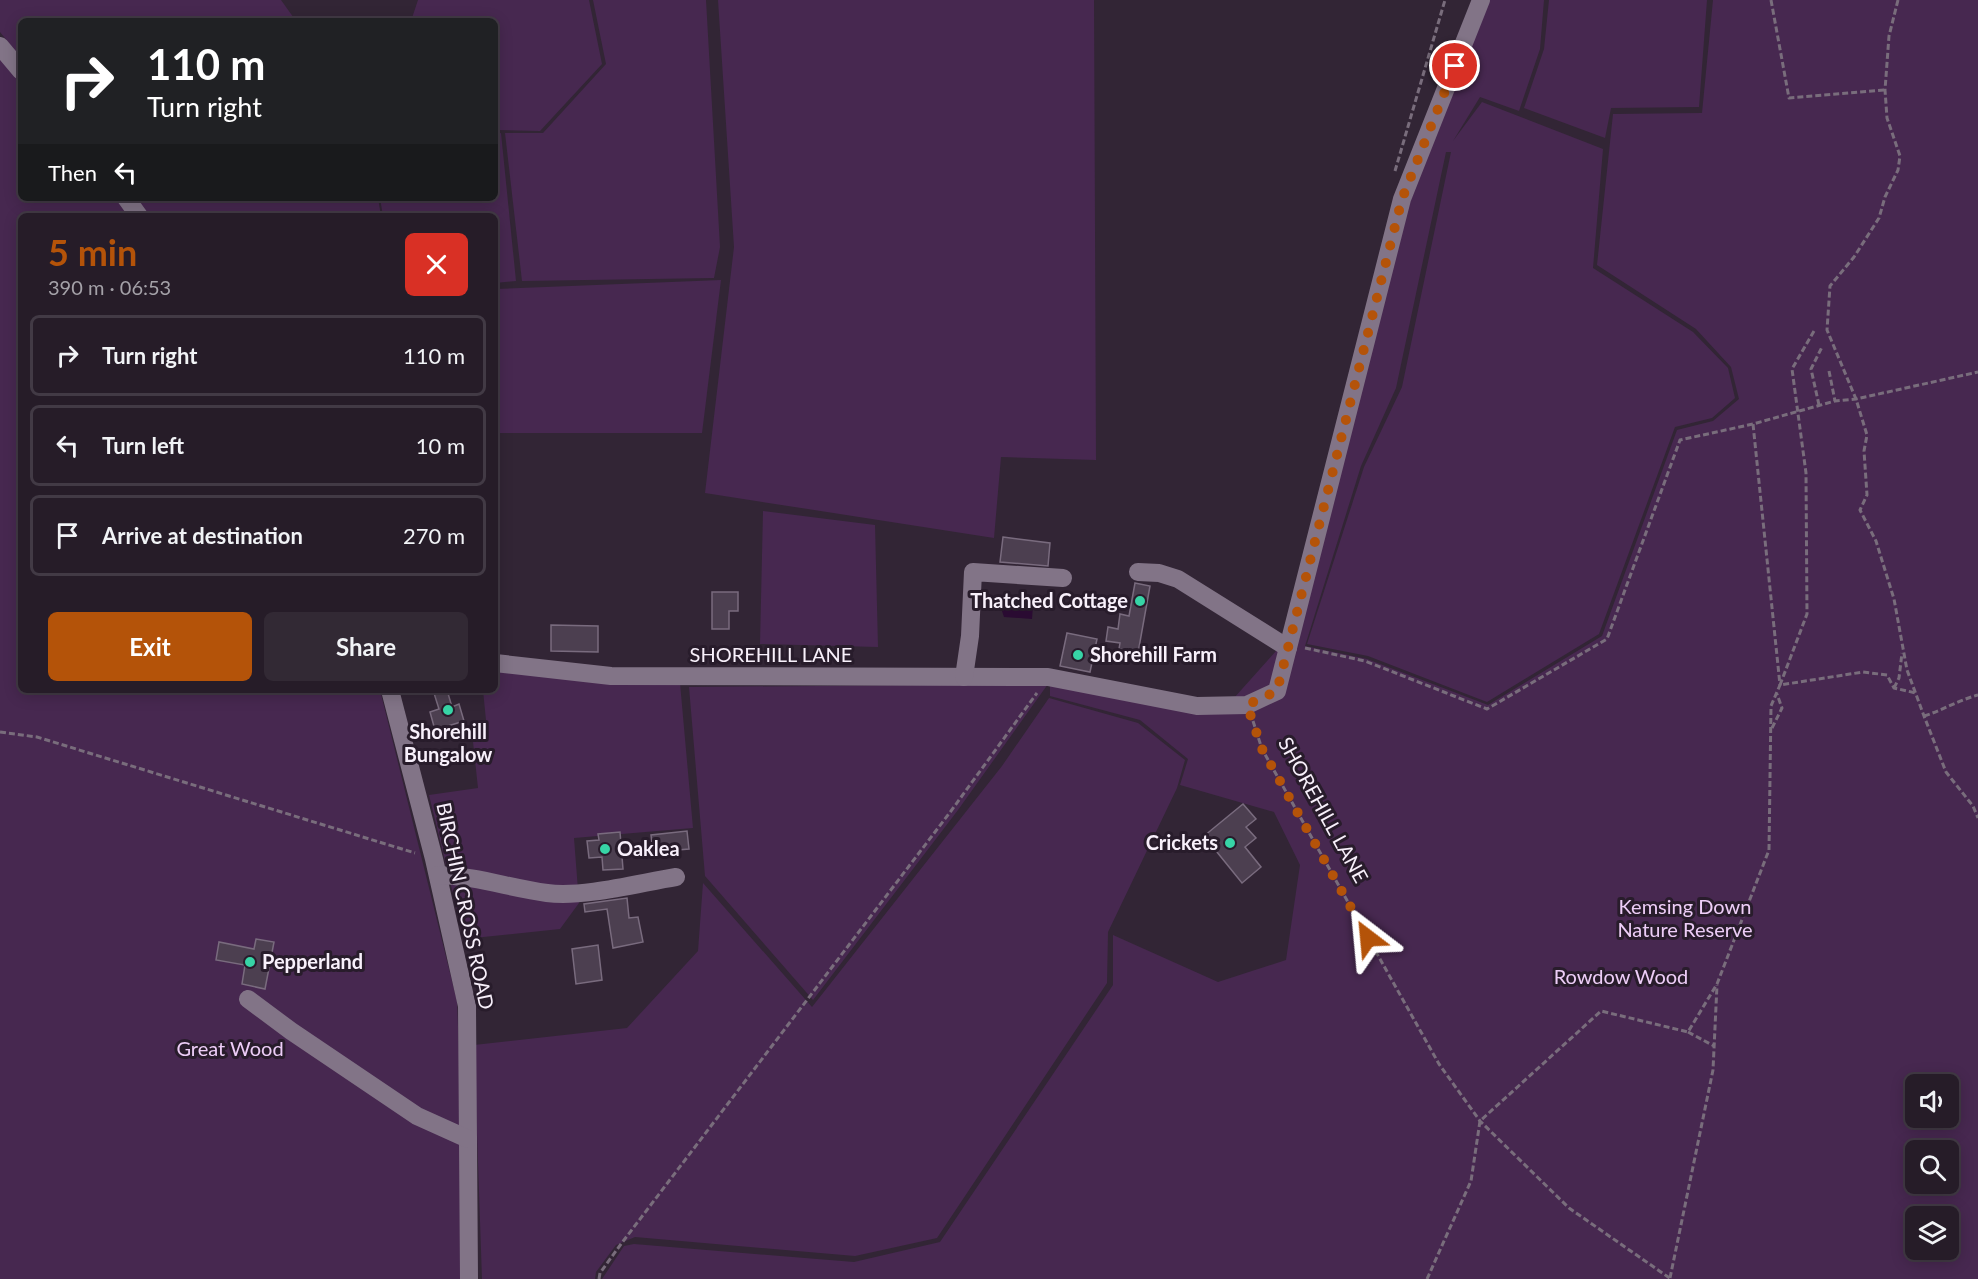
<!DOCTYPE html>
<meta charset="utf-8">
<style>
:root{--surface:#261c28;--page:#322934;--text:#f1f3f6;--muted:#a4a1a8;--line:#423a45;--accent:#b45309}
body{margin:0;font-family:Lato,sans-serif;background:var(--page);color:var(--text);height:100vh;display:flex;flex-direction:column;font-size:22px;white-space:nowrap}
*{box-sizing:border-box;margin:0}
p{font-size:20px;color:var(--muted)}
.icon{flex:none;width:33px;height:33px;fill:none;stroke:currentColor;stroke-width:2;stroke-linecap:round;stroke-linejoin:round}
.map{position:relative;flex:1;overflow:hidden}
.sheet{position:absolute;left:18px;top:213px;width:480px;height:480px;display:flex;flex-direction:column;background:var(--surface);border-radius:9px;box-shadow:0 3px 15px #0003,0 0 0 2px var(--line)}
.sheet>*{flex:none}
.hud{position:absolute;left:18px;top:18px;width:480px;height:183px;border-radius:9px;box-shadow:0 3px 15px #0003,0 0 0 2px var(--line);background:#202124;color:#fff;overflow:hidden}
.controls{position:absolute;left:1905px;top:1074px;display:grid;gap:12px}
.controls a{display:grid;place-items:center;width:54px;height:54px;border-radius:9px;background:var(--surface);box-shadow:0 3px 15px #0003,0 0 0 2px var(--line);font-size:30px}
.pin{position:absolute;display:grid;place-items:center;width:51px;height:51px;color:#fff;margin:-26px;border:3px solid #fff;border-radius:50%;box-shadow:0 2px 6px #0007}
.me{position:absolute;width:66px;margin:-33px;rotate:331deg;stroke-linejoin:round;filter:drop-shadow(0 0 4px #0008)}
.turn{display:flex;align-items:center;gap:21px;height:126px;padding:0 30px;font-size:27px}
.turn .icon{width:78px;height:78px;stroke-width:2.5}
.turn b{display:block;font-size:42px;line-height:51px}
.then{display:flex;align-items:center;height:57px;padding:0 30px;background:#0003;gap:12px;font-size:22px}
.round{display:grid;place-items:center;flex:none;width:63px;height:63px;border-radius:9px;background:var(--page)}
.overview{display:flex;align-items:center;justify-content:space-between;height:102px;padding:0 30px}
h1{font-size:36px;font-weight:700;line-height:45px;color:var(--accent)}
.button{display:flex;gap:12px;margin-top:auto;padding:12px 30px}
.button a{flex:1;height:69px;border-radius:9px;background:var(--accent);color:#fff;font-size:24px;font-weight:700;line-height:69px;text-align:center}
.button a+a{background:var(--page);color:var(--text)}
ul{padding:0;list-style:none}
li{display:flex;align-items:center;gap:18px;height:81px;margin:0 12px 9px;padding:0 18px;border:3px solid var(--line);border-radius:9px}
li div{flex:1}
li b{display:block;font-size:22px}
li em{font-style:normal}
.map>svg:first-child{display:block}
</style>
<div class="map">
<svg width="1978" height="1279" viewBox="0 0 1978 1279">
<rect width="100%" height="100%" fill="#322535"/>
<g fill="#472850" fill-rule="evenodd">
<path d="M 0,0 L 281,0 L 296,21 L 21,21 L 21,58 L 0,32 Z"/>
<path d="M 418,0 L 589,0 L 602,64 L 540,131 L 495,130 L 495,21 L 411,21 Z"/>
<path d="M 593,0 L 706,0 L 720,247 L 714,278 L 522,281 L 505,133 L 543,133 L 606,64 Z"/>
<path d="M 718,0 L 1094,0 L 1096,460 L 1001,457 L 994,538 L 705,493 L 734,247 Z"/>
<path d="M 1472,0 L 1544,0 L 1540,49 L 1519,111 L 1480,97 L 1453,141 L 1482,102 L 1603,149 L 1593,268 L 1693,332 L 1728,368 L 1735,398 L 1712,418 L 1675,427 L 1599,634 L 1487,702 L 1368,656 L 1307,644 L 1364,467 L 1402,387 L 1451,152 L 1446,152 L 1396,388 L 1361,466 L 1305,646 L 1367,659 L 1488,705 L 1602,636 L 1677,430 L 1713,421 L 1739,399 L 1731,367 L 1696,329 L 1597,265 L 1613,114 L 1702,113 L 1713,0 L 1978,0 L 1978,1279 L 602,1279 L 624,1246 L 634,1244 L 854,1262 L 940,1242 L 1113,985 L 1113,935 L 1218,982 L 1286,960 L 1300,865 L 1274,812 L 1180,785 L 1188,759 L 1140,720 L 1050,696 L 1050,681 L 1128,701 L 1234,698 L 1276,651 L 1291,643 L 1405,205 ZM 1916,1084 L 1948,1084 L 1948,1118 L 1916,1118 ZM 1916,1150 L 1948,1150 L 1948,1184 L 1916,1184 ZM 1916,1216 L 1948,1216 L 1948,1250 L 1916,1250 Z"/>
<path d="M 1549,0 L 1707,0 L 1699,107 L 1611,108 L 1605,138 L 1524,108 L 1544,49 Z"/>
<path d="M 0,55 L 21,80 L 21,198 L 119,198 L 133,216 L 21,216 L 21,690 L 380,690 L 457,1001 L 468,1279 L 0,1279 Z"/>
<path d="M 501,133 L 516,281 L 495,283 L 495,216 L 383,216 L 380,198 L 495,198 L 495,134 Z"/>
<path d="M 132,198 L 378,198 L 381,216 L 145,216 Z"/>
<path d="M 721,280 L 702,433 L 495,433 L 495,289 Z"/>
<path d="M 763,511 L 875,525 L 878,647 L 760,644 Z"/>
<path d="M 495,670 L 680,683 L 693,828 L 574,838 L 579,903 L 560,929 L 464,939 L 429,795 L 478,788 L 471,723 L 486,720 L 483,690 L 495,690 Z"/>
<path d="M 1048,684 L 958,810 L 813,1000 L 705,876 L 689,687 Z"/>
<path d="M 1049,698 L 1138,723 L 1185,760 L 1177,788 L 1108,932 L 1107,983 L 937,1238 L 855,1256 L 635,1237 L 616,1245 L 596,1272 L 595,1279 L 482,1279 L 474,1045 L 627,1028 L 698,951 L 703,883 L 812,1007 L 1002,766 Z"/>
</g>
<path fill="#2a0b32" d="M 1005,602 L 1033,605 L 1032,619 L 1004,617 L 1001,608 L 1004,606 Z"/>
<g fill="#4c3f50" stroke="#796b7e" stroke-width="1.5">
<path d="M 1003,537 L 1050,543 L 1048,566 L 1000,562 Z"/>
<path d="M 1135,583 L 1150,586 L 1138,653 L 1119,649 L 1120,643 L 1106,641 L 1108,627 L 1118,629 L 1120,614 L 1129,616 Z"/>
<path d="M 712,592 L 738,592 L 738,611 L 729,611 L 729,629 L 712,629 Z"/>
<path d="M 551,625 L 598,626 L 598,652 L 551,651 Z"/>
<path d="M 1067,633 L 1097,639 L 1090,672 L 1060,666 Z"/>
<path d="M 433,690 L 447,690 L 452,707 L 459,704 L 464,721 L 435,730 L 430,712 L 439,709 Z"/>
<path d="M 1243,804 L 1256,819 L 1246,827 L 1256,838 L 1245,847 L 1261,867 L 1242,883 L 1204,836 Z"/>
<path d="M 687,831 L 689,849 L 653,852 L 651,835 Z"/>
<path d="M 620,832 L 623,869 L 603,870 L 602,857 L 589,858 L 587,841 L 599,840 L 598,834 Z"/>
<path d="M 627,898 L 629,918 L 638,917 L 643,942 L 613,948 L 607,909 L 585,912 L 584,904 Z"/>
<path d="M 256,939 L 274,942 L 265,989 L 242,984 L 245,965 L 216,960 L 219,942 L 254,949 Z"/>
<path d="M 598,945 L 602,980 L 576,984 L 572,949 Z"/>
</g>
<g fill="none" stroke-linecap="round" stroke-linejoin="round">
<g stroke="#796d7c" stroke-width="3" stroke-dasharray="6 3" stroke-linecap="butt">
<path d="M 1771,0 L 1789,98 L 1885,90"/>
<path d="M 1898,0 L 1889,36 L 1885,90 L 1887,118 L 1900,156 L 1898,170 L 1885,197 L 1879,218 L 1854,257 L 1830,286 L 1827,330 L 1856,399 L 1867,435 L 1864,451 L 1867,495 L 1860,510 L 1876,541 L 1894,599 L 1907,670 L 1924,716 L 1946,772 L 1973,806 L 1978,818"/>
<path d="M 1395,171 L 1445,0"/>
<path d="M 1814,331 L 1792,369 L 1806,473 L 1807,614 L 1780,685 L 1863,672 L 1887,675 L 1894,688 L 1916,693"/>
<path d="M 1829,371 L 1835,401"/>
<path d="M 1819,405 L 1811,369 L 1822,347"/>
<path d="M 1305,648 L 1365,661 L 1487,709 L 1607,639 L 1680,440 L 1753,424 L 1835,401 L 1856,399 L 1978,372"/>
<path d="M 1894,688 L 1899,678 L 1902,653"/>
<path d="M 1924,716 C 1943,710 1959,700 1978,695"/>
<path d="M 1253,721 L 1262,749 L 1439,1064 L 1480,1121 L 1569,1208 L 1671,1279"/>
<path d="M 1772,728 L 1782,708 L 1777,694"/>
<path d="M 0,732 L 37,737 L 415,853"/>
<path d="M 1688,1032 L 1714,1046"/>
<path d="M 1670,1278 L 1713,1070 L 1717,985"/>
<path d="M 599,1279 L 600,1273 L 621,1244 L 951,811 L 1037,693"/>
<path d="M 1427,1279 L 1471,1181 L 1480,1121 L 1601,1011 L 1688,1032 L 1717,984 L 1769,850 L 1771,706 L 1780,685 L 1753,424"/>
</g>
<g stroke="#827487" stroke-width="18">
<path d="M 0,46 L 21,71"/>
<path d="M 126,198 L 139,216"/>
<path d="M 1138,572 L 1159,573 L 1178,579 L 1288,648"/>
<path d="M 495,663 L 611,676 L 1048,677 L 1197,706 L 1247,705 L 1277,691 L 1402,199 L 1481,0"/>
<path d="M 964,677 L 970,636 L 973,572 L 1063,578"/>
<path d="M 390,690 L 434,859 L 467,1006 L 469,1279"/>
<path d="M 438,875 C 476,876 510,888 547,893 C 583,898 639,883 676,877"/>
<path d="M 248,999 L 291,1031 L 417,1116 L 468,1139"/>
</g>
</g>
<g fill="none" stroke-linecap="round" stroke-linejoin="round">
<path stroke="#b45309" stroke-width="10" stroke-dasharray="0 18" d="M 1368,938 L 1262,749 L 1247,705 L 1277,691 L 1402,199 L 1455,66"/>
</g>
<g fill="#37d4a6" stroke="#281c2b" stroke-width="2">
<circle cx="1140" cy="601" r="6"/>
<circle cx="1078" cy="655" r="6"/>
<circle cx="448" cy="710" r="6"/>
<circle cx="1230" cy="843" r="6"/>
<circle cx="605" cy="849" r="6"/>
<circle cx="250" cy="962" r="6"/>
</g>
<g text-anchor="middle" stroke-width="6" stroke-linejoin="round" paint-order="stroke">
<g font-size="20" font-weight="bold" fill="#f8f0fb" stroke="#281c2b" text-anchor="start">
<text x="1128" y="608" text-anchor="end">Thatched Cottage</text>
<text x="1090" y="662">Shorehill Farm</text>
<text x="448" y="739" text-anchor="middle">Shorehill<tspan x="448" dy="23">Bungalow</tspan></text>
<text x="1218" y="850" text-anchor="end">Crickets</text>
<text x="617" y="856">Oaklea</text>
<text x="262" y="969">Pepperland</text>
</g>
<g font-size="20" fill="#f8f0fb" stroke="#281c2b">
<text x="771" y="662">SHOREHILL LANE</text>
<text transform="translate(1323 810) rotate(61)" y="7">SHOREHILL LANE</text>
<text transform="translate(465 906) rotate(78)" y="7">BIRCHIN CROSS ROAD</text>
</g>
<g font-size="20" fill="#edcdf7" stroke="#281c2b">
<text x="1685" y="914">Kemsing Down<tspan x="1685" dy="23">Nature Reserve</tspan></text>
<text x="1621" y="984">Rowdow Wood</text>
<text x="230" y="1056">Great Wood</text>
</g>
</g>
</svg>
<div class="controls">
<a><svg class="icon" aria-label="sound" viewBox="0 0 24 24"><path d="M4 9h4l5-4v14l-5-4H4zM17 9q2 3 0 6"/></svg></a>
<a><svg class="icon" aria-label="search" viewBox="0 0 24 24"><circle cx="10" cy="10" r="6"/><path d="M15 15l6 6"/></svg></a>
<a><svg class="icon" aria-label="layers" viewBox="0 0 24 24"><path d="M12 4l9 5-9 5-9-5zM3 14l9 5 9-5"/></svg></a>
</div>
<div class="pin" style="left:1455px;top:66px;background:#d93025"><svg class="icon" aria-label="arrive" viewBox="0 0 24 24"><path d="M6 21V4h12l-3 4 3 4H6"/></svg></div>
<svg class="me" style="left:1368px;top:938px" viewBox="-20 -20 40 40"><path d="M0-17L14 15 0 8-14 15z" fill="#b45309" stroke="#fff" stroke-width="4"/></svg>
<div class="hud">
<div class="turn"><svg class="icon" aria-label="right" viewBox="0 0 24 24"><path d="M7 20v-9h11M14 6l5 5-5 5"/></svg><div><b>110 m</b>Turn right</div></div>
<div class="then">Then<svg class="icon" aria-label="left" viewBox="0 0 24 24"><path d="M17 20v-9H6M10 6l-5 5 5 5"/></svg></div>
</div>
<section class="sheet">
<div class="overview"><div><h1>5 min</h1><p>390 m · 06:53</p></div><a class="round" style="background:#d93025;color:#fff"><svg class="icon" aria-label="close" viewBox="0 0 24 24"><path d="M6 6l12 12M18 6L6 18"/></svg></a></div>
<ul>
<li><svg class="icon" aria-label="right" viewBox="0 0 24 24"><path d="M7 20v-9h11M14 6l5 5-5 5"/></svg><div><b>Turn right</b></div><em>110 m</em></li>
<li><svg class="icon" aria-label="left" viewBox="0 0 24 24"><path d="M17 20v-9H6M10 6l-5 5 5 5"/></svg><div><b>Turn left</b></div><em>10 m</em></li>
<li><svg class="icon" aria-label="arrive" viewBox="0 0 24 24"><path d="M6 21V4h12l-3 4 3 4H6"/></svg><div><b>Arrive at destination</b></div><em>270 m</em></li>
</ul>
<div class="button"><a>Exit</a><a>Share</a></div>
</section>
</div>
